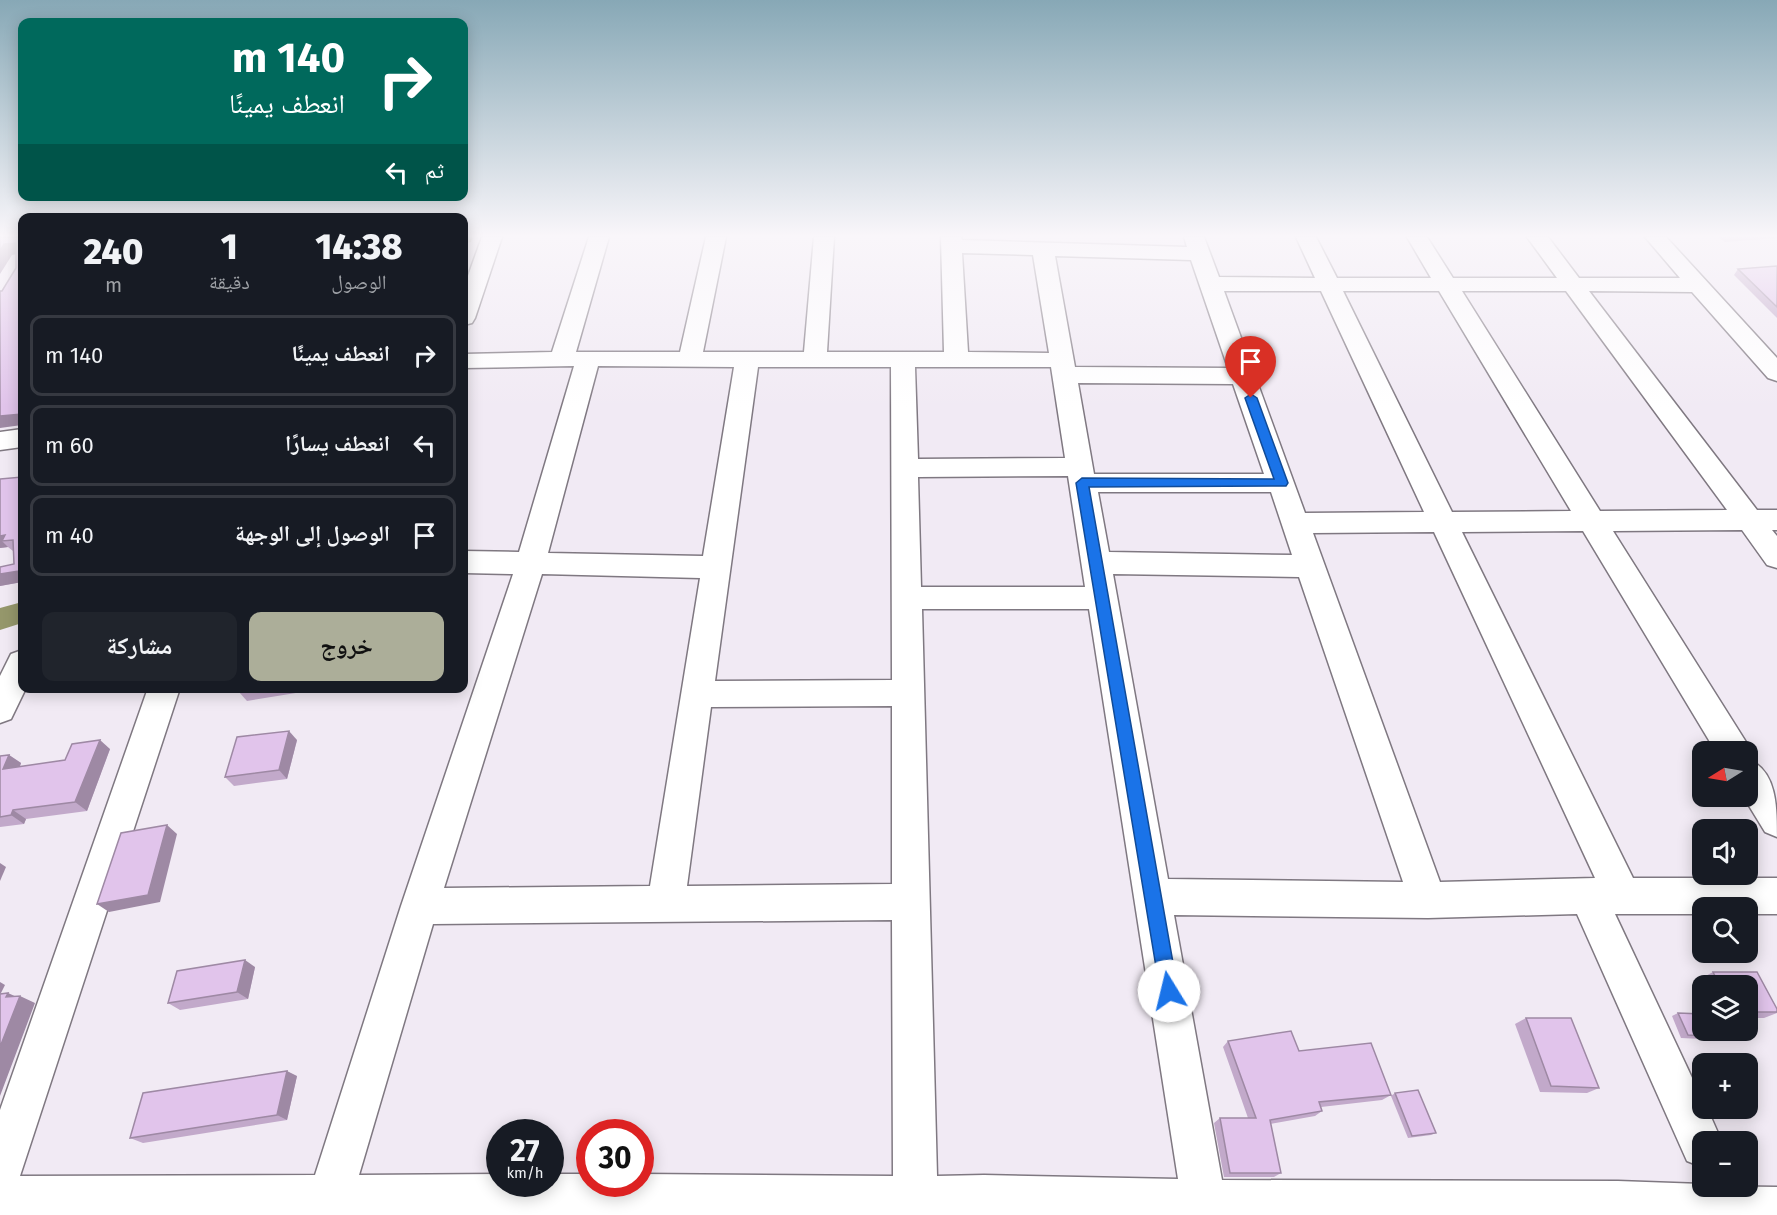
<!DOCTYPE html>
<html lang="ar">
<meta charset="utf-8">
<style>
:root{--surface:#171b24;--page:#20242c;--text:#f1f3f6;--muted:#9ea1a6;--line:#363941;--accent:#acae99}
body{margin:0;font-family:"Fira Sans","Noto Naskh Arabic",sans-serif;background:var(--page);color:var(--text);direction:rtl;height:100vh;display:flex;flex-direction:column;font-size:22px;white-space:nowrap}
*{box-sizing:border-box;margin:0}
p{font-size:20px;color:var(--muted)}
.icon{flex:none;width:33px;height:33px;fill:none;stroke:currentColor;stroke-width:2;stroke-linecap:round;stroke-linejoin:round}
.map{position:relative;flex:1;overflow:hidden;direction:ltr}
.sheet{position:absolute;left:18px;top:213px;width:450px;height:480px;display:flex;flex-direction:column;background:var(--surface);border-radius:12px;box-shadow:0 3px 15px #0003;direction:rtl}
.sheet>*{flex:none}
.guide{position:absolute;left:18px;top:18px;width:450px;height:183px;border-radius:12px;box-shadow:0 3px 15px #0003;direction:rtl;background:#00695c;color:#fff;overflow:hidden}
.needle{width:39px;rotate:259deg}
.buttons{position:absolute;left:1692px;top:741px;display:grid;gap:12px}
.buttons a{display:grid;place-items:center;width:66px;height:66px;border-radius:12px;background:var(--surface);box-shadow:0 3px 15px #0003;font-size:30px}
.speed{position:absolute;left:486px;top:1119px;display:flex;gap:12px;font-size:30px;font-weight:700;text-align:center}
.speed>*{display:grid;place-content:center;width:78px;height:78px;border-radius:50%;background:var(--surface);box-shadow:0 3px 15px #0003;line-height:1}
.speed small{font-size:15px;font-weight:400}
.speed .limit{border:9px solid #d22;background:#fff;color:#111}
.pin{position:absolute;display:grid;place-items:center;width:51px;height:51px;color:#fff;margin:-62px -26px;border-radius:50% 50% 50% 0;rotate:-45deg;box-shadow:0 0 6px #0007}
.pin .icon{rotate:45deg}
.me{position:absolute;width:66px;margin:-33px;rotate:351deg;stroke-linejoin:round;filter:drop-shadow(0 0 4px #0008)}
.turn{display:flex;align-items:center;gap:21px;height:126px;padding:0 24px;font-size:27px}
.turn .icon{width:78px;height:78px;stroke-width:2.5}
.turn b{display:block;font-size:42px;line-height:51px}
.then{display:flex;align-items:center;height:57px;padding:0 24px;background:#0003;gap:12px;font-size:22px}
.eta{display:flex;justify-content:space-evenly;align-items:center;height:102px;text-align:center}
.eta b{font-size:36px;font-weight:800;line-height:42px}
.button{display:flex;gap:12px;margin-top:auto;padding:12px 24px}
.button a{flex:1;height:69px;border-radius:12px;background:var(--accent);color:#111;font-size:24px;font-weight:800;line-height:69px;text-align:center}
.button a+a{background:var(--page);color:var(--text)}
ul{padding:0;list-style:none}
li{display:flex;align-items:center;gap:18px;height:81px;margin:0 12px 9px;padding:0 12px;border:3px solid var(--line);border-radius:12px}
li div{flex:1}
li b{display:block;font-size:22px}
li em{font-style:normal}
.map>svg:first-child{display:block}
</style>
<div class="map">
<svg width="1777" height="1215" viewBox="0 0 1777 1215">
<rect width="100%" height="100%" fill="#f1eaf4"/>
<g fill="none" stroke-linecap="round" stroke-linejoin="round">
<g fill="#95976b" fill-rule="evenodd">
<path d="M 464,237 L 473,237 L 471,242 L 464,244 Z"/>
<path d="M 22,602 L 22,623 L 0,630 L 0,608 Z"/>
</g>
<defs>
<g id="minor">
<path d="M 482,237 L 502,237 L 475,318 L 472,323 L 464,325 L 464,287 Z"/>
<path d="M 589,237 L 609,237 L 576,352 L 680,352 L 706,237 L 726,237 L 703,352 L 804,352 L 814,237 L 834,237 L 827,352 L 944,352 L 941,237 L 961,237 L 962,240 L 1187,247 L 1184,237 L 1204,237 L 1219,277 L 1315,278 L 1296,237 L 1316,237 L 1337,278 L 1431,278 L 1407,237 L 1427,237 L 1453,278 L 1557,278 L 1527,237 L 1548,237 L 1579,278 L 1680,278 L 1645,237 L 1666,237 L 1777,358 L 1777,381 L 1768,378 L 1692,292 L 1589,291 L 1757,510 L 1777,510 L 1777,530 L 1772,530 L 1777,536 L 1777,568 L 1767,565 L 1742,530 L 1613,531 L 1746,742 L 1751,752 L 1748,759 L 1748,752 L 1716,752 L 1583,531 L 1462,532 L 1633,878 L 1777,878 L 1777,914 L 1748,914 L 1748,908 L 1702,908 L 1702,914 L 1615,914 L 1702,1099 L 1702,1108 L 1707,1108 L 1722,1142 L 1702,1142 L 1702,1167 L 1687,1161 L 1577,914 L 1428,918 L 1174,915 L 1222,1180 L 1618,1181 L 1702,1184 L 1702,1186 L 1777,1187 L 1777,1215 L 0,1215 L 0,1110 L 148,688 L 180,688 L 20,1176 L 315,1175 L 401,906 L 513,574 L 464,573 L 464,551 L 519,552 L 574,366 L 464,368 L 464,354 L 552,352 ZM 962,253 L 1033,255 L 1049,353 L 968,352 ZM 1055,256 L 1191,260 L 1228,368 L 1075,367 ZM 1224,291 L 1321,291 L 1424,512 L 1305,513 ZM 1343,291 L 1439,291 L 1571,511 L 1452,512 ZM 1462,291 L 1566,291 L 1727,510 L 1600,511 ZM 598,366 L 734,367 L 703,556 L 548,553 ZM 758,367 L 891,367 L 892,680 L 715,681 ZM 915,367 L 1051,367 L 1065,458 L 918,459 ZM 1078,383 L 1233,384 L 1264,474 L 1094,474 ZM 1068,476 L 1085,587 L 921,587 L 918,477 ZM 1098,492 L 1271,492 L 1292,555 L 1109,552 ZM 1434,532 L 1595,878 L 1440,882 L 1313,533 ZM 542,574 L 700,578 L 650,886 L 444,888 ZM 1113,574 L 1299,577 L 1403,882 L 1168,879 ZM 922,609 L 1089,609 L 1178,1179 L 984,1175 L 937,1176 ZM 892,706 L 892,884 L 687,886 L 711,707 ZM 892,920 L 893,1176 L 640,1174 L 640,1184 L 590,1184 L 590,1174 L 550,1174 L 550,1184 L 500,1184 L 500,1174 L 359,1175 L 433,924 Z"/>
<path d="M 22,429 L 22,447 L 0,450 L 0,432 Z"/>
<path d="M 22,650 L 22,688 L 26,688 L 11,719 L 0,723 L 0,676 L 11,654 Z"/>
<path d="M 1748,759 C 1777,771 1777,807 1777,837 L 1765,832 L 1743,796 L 1748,796 Z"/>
</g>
</defs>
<use href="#minor" stroke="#7f7881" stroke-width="3"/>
<use href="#minor" fill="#fff" fill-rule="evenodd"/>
</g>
<g fill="#c2a9ca">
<path d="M 1718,237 L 1777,237 L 1777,238 L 1725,242 Z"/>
<path d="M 1777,266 L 1777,318 L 1734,275 L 1738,269 Z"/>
<path d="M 22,477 L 22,582 L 0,586 L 0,567 L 14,564 L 13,551 L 8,547 L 0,548 Z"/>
<path d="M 239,688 L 303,688 L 302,692 L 247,701 L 239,692 Z"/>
<path d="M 297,740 L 287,779 L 234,786 L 225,777 Z"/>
<path d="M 110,749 L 87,811 L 26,819 L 24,824 L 0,827 L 0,756 L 9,755 L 21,763 L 20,767 L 65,760 Z"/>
<path d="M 255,967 L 248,999 L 180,1010 L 168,1003 Z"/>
<path d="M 1713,972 L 1757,972 L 1777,1009 L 1777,1013 L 1764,1018 L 1748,1018 L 1748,986 L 1703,986 L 1700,979 Z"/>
<path d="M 1678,1013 L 1730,1037 L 1724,1040 L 1681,1038 L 1672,1016 Z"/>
<path d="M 1526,1018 L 1599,1088 L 1587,1093 L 1540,1092 L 1515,1024 Z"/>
<path d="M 1228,1041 L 1299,1051 L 1391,1095 L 1382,1100 L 1321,1107 L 1322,1111 L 1315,1116 L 1270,1124 L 1281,1173 L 1274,1177 L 1224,1177 L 1214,1123 L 1220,1118 L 1248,1118 L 1223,1047 Z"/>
<path d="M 297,1076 L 287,1120 L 143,1143 L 130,1138 Z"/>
<path d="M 1395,1093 L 1436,1133 L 1431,1135 L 1408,1138 L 1391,1096 Z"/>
</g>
<g fill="#9e89a4">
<path d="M 16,243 L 22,253 L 12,255 L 0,274 L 0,251 L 4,244 Z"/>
<path d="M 22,414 L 22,425 L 0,428 L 0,416 Z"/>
<path d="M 5,535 L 2,541 L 8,547 L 0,548 L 0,536 Z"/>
<path d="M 22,564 L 22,582 L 0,586 L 0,574 Z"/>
<path d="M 289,731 L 297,740 L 287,779 L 279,770 Z"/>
<path d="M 100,740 L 110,749 L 87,811 L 75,802 Z"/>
<path d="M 9,755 L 21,763 L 15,778 L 3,769 Z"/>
<path d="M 13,810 L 26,819 L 24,824 L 11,815 Z"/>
<path d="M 167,825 L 177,834 L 160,902 L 109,912 L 97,904 Z"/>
<path d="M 0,863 L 6,867 L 0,881 Z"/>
<path d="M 245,960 L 255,967 L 248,999 L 237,992 Z"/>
<path d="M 0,982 L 5,985 L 0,995 Z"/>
<path d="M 8,993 L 19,998 L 20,996 L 35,1003 L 0,1096 L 0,1047 L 6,997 Z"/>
<path d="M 287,1071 L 297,1076 L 287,1120 L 277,1115 Z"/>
</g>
<g fill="#e1c4eb" stroke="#9e89a4" stroke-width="1.5">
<path d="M 0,237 L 22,237 L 22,414 L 0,416 L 0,291 L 2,291 L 16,268 L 16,243 L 4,244 L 0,251 Z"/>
<path d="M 1777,266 L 1777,307 L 1738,269 Z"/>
<path d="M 22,477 L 22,564 L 19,571 L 0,574 L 0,567 L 14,564 L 13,540 L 2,541 L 5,535 L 0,536 L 0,479 Z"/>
<path d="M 239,688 L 260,688 L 239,692 Z"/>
<path d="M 289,731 L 279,770 L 225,777 L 237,737 Z"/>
<path d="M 100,740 L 75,802 L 13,810 L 11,815 L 0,817 L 0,756 L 9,755 L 3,769 L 65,760 L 72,744 Z"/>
<path d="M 167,825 L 148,895 L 97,904 L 121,833 Z"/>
<path d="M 245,960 L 237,992 L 168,1003 L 177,971 Z"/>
<path d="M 1713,972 L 1757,972 L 1777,1009 L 1777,1012 L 1748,1012 L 1748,986 L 1720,986 Z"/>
<path d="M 8,993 L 6,997 L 20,996 L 0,1047 L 0,994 Z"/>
<path d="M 1678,1013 L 1702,1014 L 1702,1030 L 1727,1030 L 1730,1037 L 1688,1035 Z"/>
<path d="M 1526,1018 L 1571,1018 L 1599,1088 L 1551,1086 Z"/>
<path d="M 1291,1031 L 1299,1051 L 1371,1043 L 1391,1095 L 1319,1102 L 1322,1111 L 1270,1120 L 1281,1173 L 1230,1173 L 1220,1118 L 1256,1118 L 1228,1041 Z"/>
<path d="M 287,1071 L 277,1115 L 130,1138 L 143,1093 Z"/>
<path d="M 1418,1090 L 1436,1133 L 1412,1136 L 1395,1093 Z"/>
</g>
<linearGradient id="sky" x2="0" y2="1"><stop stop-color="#87a8b6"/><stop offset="0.58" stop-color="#f9f6fa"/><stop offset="1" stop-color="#f9f6fa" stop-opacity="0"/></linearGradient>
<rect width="1777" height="407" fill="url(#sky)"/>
<path fill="#1a73e8" stroke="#114b97" stroke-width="1.5" d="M 1251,394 L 1257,398 L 1288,483 L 1286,486 L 1089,487 L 1178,991 L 1175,997 L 1169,1000 L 1163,997 L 1160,991 L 1076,483 L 1082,478 L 1274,479 L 1245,398 Z"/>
</svg>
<div class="buttons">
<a><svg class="needle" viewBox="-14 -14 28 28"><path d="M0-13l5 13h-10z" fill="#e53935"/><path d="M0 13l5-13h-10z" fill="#9ea1a6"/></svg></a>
<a><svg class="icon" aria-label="sound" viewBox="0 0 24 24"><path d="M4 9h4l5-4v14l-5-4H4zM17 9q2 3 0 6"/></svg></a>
<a><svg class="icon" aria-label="search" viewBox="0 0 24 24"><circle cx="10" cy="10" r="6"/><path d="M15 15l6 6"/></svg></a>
<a><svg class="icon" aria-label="layers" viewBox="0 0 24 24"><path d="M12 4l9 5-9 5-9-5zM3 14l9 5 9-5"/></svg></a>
<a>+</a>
<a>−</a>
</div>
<div class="speed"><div>27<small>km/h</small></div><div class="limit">30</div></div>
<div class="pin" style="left:1251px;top:398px;background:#d93025"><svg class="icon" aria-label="arrive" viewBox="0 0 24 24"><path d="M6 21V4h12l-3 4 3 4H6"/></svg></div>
<svg class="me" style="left:1169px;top:991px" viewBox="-20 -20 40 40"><circle r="19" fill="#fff"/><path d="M0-13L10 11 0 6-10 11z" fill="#1a73e8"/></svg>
<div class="guide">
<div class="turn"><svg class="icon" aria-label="right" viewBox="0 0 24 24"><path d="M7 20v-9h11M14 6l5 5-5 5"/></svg><div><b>140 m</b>انعطف يمينًا</div></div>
<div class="then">ثم<svg class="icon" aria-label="left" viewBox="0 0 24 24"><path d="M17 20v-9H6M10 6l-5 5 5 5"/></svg></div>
</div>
<section class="sheet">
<div class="eta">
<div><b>14:38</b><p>الوصول</p></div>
<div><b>1</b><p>دقيقة</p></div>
<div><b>240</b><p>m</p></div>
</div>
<ul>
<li><svg class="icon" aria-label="right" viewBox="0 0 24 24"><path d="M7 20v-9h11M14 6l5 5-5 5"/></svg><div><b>انعطف يمينًا</b></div><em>140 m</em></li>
<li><svg class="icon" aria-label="left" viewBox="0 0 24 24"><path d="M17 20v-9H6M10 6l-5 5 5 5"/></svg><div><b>انعطف يسارًا</b></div><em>60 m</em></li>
<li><svg class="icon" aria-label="arrive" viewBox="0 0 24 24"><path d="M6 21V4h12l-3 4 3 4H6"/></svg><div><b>الوصول إلى الوجهة</b></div><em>40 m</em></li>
</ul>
<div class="button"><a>خروج</a><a>مشاركة</a></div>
</section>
</div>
